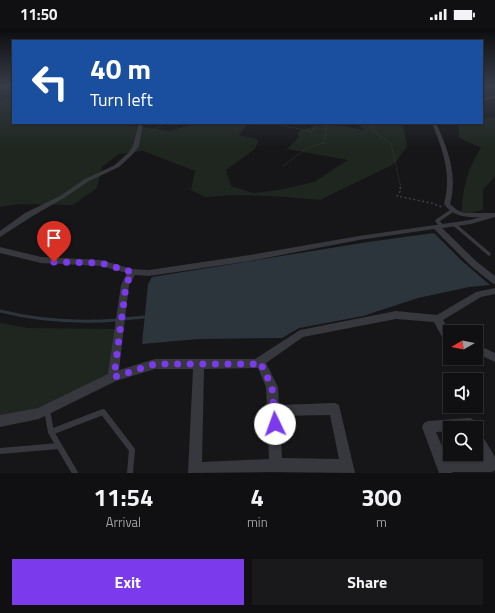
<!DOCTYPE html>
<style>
:root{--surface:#101012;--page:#19191b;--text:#f1f3f6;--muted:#9c9d9f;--line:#303032;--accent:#7c3aed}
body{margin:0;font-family:"Titillium Web",sans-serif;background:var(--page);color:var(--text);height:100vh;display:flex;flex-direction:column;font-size:15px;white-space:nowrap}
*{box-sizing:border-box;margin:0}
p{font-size:13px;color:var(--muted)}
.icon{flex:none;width:22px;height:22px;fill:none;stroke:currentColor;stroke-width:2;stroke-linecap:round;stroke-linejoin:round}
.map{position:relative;height:445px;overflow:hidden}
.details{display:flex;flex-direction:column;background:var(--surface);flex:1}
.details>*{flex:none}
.guide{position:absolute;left:12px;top:12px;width:471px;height:84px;border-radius:0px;box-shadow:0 1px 3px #0004,0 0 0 1px var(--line);background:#1a4fa0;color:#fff;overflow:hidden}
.needle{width:26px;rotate:261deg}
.fabs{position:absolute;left:443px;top:297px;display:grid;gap:8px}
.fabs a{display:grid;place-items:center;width:40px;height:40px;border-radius:0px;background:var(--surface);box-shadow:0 1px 3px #0004,0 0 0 1px var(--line);font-size:20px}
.pin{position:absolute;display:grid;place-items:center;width:34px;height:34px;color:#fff;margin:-41px -17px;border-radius:50% 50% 50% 0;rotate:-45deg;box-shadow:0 0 4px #0007}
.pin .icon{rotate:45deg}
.me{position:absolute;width:44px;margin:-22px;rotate:357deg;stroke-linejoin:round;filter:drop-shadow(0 0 3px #0008)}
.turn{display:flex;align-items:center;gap:14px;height:84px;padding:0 12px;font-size:18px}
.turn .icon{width:52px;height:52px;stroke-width:2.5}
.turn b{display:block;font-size:28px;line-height:34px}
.eta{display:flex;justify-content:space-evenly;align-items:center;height:68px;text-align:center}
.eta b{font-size:24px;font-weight:700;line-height:28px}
.button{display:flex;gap:8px;margin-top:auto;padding:8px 12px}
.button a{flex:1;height:46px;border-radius:0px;background:var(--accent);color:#fff;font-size:16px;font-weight:700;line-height:46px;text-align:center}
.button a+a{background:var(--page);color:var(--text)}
.status{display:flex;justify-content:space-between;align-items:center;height:28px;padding:0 20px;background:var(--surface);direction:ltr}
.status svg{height:11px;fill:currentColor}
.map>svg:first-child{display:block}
</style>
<div class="status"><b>11:50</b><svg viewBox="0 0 49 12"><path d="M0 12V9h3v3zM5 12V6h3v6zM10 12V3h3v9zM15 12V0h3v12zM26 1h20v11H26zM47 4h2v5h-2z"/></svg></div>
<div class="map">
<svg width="495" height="445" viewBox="0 0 495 445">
<rect width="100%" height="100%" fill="#161618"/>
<g fill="#1e261f">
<path d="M 13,69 L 13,95 L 127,95 L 128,97 L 169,103 L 198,95 L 248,95 L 239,107 L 259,112 L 255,121 L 226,142 L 231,158 L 253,165 L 279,162 L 314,154 L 348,132 L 287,121 L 299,109 L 297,104 C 323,93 339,96 366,103 L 355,95 L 403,95 L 407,119 L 394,136 L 320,172 L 273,168 L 231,167 L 205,169 L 191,162 L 195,143 L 143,123 L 119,126 L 102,139 L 97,160 L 73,177 L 20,176 L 0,179 L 0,72 Z"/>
<path d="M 495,89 L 495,148 L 483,162 L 483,182 L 462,187 C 461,165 468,138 481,120 L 459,110 L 459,95 L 482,95 L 482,91 Z"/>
<path d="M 0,295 L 28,300 L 116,301 L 111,347 L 42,379 L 0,390 Z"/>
</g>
<path fill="#2c353c" d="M 434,205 L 461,232 L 490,257 L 469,259 L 418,270 L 363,288 L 299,300 L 282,310 L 198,311 L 142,316 L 148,256 L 152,249 L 368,214 Z"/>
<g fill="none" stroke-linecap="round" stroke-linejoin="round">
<g stroke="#2c353c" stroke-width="3">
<path d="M 0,283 C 39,293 78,295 118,292"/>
<path d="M 123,291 L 144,289"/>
</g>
<g stroke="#3d3f44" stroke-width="1" stroke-dasharray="1 1.5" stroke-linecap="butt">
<path d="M 1,66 L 13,64"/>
<path d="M 272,95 L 312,104 L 316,97 L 327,95 L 324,115 L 307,120 L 282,139"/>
<path d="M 370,95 L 373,103 L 391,116 L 401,160"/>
<path d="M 145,106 L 166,95"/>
</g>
<path stroke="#3d3f44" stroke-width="1.5" stroke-dasharray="2 2.5" stroke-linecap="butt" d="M 400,159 L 401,162 L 397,168 L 431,175 L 442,179"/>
<path stroke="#37383d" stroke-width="2" d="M 482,71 L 495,69"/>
<g stroke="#37383d" stroke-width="3.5">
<path d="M 455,197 L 489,226"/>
<path d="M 442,198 L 437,193 L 453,182"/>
</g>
<g stroke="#37383d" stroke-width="6">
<path d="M 47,382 L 51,404 L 75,445"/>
<path d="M 51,404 L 103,384 L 132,422 L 130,445"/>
<path d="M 0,423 L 59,418"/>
</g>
<g fill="#37383d" fill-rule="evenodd">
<path d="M 139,95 L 143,95 L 139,118 L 133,126 L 119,139 L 89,153 L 64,170 L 31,189 L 0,209 L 0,203 L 25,185 L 60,168 L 85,151 L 115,137 L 129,124 L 133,118 Z"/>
<path d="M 432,95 L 436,95 C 448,121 458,147 450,176 L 457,182 L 465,185 L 495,185 L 495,189 L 471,196 L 442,200 L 477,234 L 495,248 L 495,256 L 492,255 L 471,238 L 434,201 L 359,212 L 250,233 L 149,248 L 135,247 L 129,257 L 119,342 L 155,331 L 255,331 L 300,302 L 396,283 L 437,287 L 476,264 L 495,260 L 495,266 L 481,269 L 443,292 L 450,304 L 450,313 L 442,309 L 434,294 L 396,291 L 303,309 L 266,335 L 278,359 L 279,377 L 335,375 L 339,377 L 355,445 L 273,444 L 188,445 L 193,341 L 155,341 L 116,353 L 39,391 L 0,399 L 0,387 L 38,380 L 108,346 L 121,257 L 127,245 L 101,238 L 41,235 L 0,225 L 0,219 L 41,229 L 101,232 L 132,241 L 149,242 L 250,227 L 359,208 L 470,192 L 480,189 C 465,190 453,188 444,176 C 452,147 443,122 432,95 ZM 258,340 L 266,359 L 269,431 L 202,434 L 204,341 ZM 330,387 L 339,431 L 282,430 L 280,388 Z"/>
<path d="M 476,316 L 495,325 L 495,334 L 476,325 Z"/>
<path d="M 470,390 L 474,392 L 478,400 L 477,402 L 480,404 L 495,429 L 495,442 L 492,444 L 452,444 L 453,445 L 439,445 L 422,399 L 424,395 L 428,393 ZM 450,400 L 476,400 L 476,421 L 481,430 L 447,430 L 436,404 L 450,403 Z"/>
</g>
</g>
<linearGradient id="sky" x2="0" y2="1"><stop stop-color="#0c0c0d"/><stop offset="0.48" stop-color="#363c48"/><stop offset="1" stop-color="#363c48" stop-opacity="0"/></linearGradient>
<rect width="495" height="120" fill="url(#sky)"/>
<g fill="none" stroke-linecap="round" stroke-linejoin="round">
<path stroke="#7c3aed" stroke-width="7" stroke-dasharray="0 12.6" d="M 54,234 L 101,235 L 132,244 L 126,257 L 114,349 L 155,336 L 257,336 L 260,334 L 272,359 L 275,396"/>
</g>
</svg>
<div class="fabs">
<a><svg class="needle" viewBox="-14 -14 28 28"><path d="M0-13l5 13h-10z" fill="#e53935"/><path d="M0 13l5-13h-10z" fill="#9c9d9f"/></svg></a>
<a><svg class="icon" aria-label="sound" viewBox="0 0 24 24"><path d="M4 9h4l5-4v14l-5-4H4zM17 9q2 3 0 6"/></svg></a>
<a><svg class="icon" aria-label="search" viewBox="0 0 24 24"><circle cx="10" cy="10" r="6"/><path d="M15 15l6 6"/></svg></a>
</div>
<div class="pin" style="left:54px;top:234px;background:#d93025"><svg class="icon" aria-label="arrive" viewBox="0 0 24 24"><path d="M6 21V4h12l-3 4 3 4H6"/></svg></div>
<svg class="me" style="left:275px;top:396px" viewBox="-20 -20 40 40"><circle r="19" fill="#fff"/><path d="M0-13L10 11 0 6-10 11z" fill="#7c3aed"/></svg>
<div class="guide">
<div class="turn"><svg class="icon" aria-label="left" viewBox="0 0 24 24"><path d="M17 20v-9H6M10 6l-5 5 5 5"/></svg><div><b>40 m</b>Turn left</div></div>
</div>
</div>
<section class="details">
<div class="eta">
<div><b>11:54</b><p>Arrival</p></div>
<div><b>4</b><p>min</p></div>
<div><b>300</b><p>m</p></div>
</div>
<div class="button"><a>Exit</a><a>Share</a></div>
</section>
